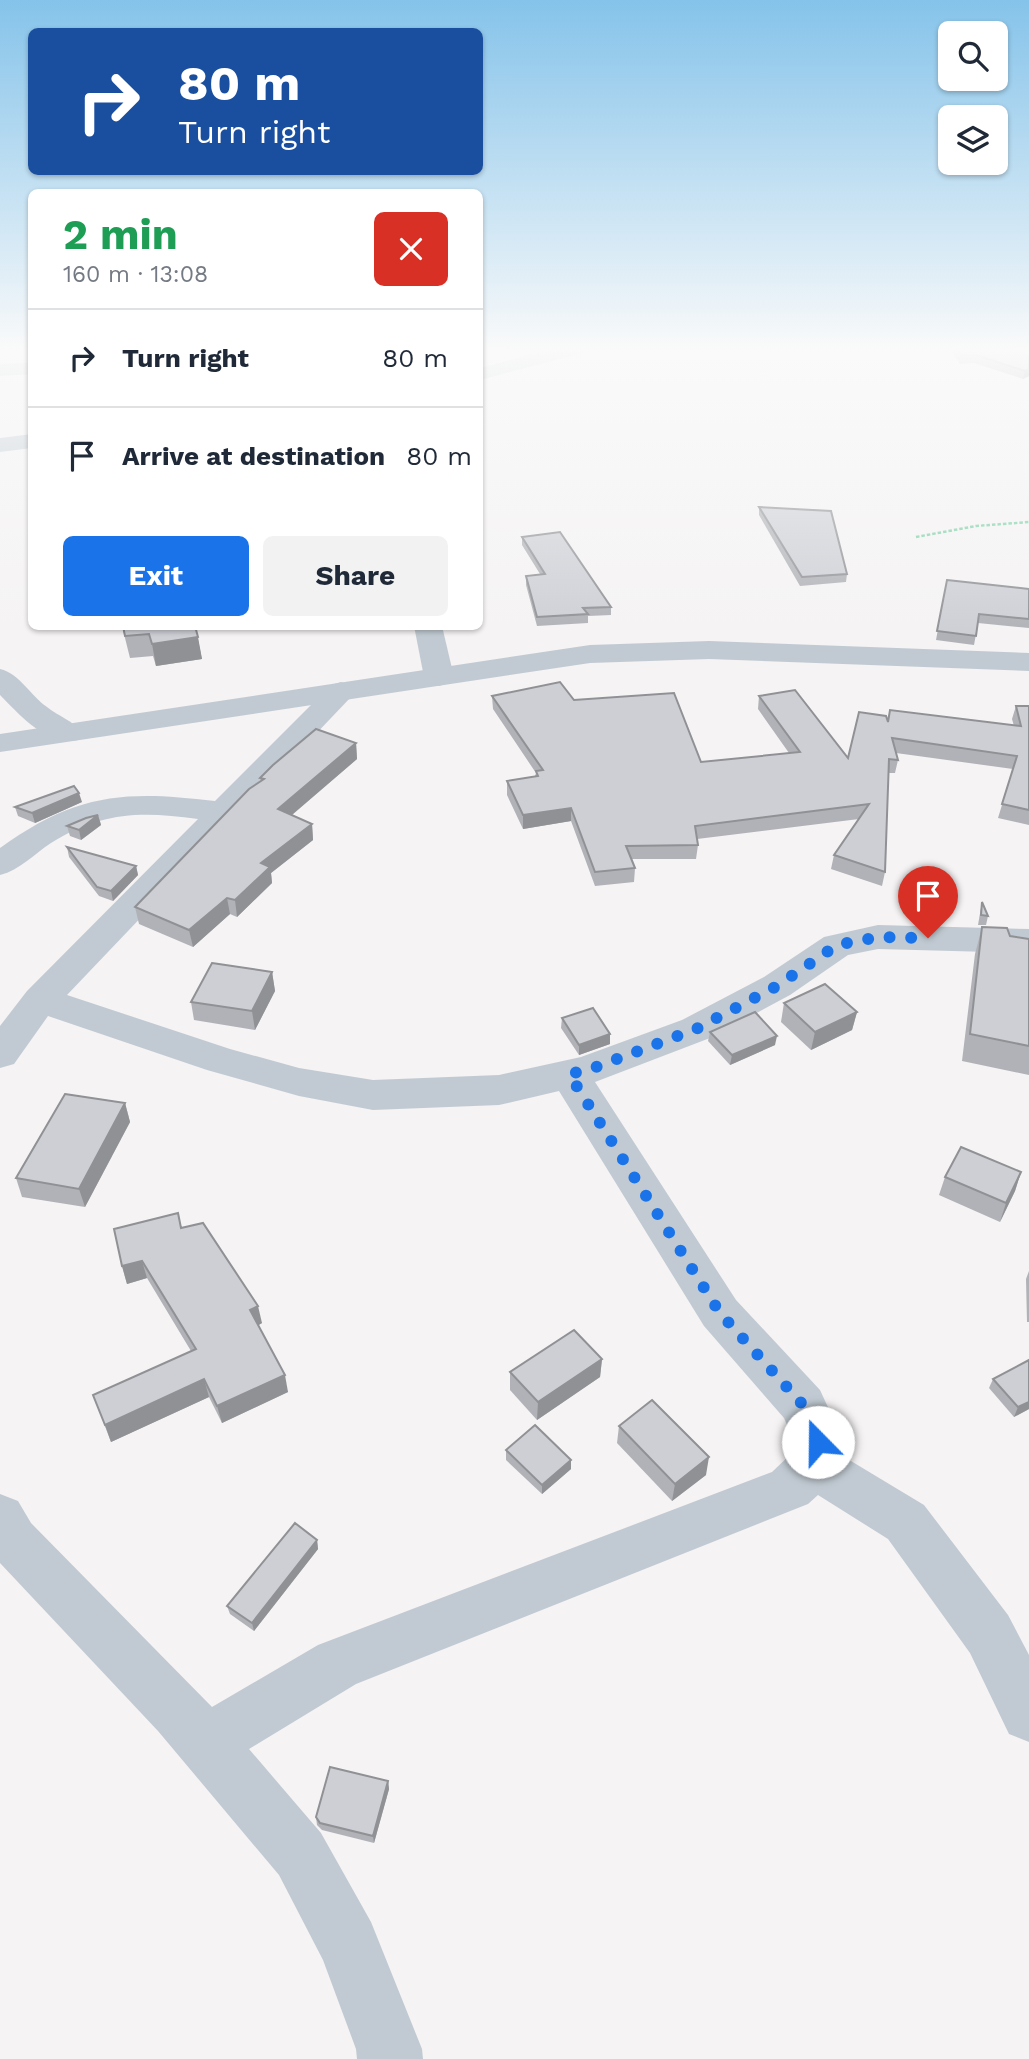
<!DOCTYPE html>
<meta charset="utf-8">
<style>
:root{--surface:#fff;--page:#f2f2f3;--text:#1f2937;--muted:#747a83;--line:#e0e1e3;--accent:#1a73e8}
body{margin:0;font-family:"Work Sans",sans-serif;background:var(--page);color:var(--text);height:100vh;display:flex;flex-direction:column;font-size:26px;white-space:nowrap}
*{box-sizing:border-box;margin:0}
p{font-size:23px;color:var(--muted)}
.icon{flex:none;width:38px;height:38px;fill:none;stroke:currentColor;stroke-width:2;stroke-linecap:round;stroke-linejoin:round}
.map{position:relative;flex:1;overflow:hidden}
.sheet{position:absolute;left:28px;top:189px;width:455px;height:441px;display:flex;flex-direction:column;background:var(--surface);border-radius:10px;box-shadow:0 2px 5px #0004}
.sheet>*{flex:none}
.guide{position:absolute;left:28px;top:28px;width:455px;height:147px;border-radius:10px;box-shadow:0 2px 5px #0004;background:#1a4fa0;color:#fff;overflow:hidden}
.buttons{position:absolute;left:938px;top:21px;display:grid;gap:14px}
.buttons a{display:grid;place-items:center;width:70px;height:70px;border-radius:10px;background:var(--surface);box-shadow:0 2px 5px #0004;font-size:35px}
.pin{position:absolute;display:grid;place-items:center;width:60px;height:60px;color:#fff;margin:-72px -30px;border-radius:50% 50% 50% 0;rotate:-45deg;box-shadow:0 0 7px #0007}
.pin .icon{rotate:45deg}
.me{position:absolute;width:77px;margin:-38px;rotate:338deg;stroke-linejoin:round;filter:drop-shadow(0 0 5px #0008)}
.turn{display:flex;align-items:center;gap:24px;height:147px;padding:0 35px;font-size:32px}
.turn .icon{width:91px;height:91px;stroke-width:2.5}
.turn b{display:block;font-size:49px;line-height:60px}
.round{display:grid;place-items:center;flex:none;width:74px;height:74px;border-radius:10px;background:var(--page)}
.overview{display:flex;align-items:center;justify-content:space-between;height:119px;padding:0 35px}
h1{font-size:42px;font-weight:700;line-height:52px;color:#1e9e55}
.cta{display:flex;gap:14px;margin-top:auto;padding:14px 35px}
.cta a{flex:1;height:80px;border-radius:10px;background:var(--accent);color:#fff;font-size:28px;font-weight:700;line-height:80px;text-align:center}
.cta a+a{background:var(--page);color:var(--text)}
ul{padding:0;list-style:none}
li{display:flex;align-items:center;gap:21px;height:98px;padding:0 35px;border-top:2px solid var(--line)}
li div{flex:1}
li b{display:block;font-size:26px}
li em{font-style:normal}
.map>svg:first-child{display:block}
</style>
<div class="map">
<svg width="1029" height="2059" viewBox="0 0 1029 2059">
<rect width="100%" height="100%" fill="#f5f3f3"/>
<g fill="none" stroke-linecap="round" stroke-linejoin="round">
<path stroke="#7ad0a6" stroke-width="2.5" stroke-dasharray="3.5 2" stroke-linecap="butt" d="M 916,537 L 976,526 L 1029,522"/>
<g fill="#c1cad2" fill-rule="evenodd">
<path d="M 555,348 L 589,348 L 586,352 L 480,380 L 480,368 Z"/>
<path d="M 32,362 L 32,374 L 0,376 L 0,364 Z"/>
<path d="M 32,434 L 32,448 L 0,452 L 0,438 Z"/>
<path d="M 414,626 L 442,626 L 454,677 L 449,683 L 439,686 L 429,683 L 424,677 Z"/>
<path d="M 0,669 C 20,674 30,695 47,707 C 58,716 74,721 82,733 L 78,740 C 47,747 20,715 0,695 Z"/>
<path d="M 341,682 L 351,685 L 356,691 L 351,697 L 67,995 L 230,1049 L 299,1068 L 373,1080 L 499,1075 L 581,1057 L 682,1020 L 764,977 L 824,937 L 878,925 L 1029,929 L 1029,953 L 878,949 L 848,955 L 790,995 L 710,1038 L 595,1082 L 736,1300 L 820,1390 L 844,1442 L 841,1455 L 924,1505 L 1008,1615 L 1029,1655 L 1029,1742 L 1009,1734 L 970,1653 L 888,1539 L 818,1495 L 808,1504 L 356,1684 L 249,1749 L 321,1833 L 371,1922 L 422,2049 L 423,2059 L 357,2059 L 356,2049 L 323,1960 L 279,1875 L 158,1731 L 0,1563 L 0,1494 L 18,1501 L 31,1523 L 212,1707 L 318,1645 L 772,1472 L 792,1453 L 794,1442 L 784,1418 L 704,1326 L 559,1091 L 499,1105 L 373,1110 L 299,1096 L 207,1070 L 48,1016 L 14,1064 L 0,1068 L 0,1026 L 27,991 L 198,819 C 140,811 101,812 51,843 C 34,854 20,870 0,875 L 0,848 C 76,793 125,790 215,801 L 331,685 Z"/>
</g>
<path fill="#c1cad2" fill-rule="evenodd" d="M 709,641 L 1029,653 L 1029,671 L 709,659 L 590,663 L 0,752 L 0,734 L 590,645 Z"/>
</g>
<g fill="#b0b2b7">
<path d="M 949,348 L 1029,348 L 1029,376 L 1023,379 L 974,363 L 960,364 Z"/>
<path d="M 759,507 L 847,574 L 846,582 L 800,586 L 759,515 Z"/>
<path d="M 522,537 L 611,607 L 611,615 L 588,616 L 588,623 L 537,626 L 526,585 L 526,576 L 540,574 L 522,545 Z"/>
<path d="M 947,580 L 1029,589 L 1029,628 L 978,623 L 974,645 L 936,640 Z"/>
<path d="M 122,626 L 195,626 L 202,659 L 156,666 L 153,656 L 130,658 Z"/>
<path d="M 492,696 L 574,700 L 701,762 L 789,753 L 758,709 L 759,696 L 848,758 L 888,721 L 890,710 L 1014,726 L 1012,719 L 1016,706 L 1029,706 L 1029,825 L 998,818 L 1013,769 L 896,753 L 898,760 L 895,773 L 888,773 L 885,872 L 882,886 L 831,869 L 834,855 L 859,819 L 697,839 L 698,845 L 696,859 L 632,859 L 635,868 L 634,882 L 595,886 L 571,821 L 523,829 L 507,795 L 507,781 L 535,776 L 536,773 L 493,709 Z"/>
<path d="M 356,743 L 357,759 L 292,815 L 312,824 L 313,840 L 271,873 L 272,883 L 237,917 L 230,914 L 193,947 L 139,924 L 135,907 L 261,781 L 260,778 Z"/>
<path d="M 82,802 L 35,823 L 18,816 L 15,807 Z"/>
<path d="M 98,815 L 101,825 L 81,840 L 70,836 L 67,826 Z"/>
<path d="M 67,847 L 136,866 L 138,875 L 113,901 L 99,896 L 69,857 Z"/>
<path d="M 982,902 L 988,916 L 986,925 L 978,925 Z"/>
<path d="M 982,927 L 1010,936 L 1029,939 L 1029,1075 L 962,1061 L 975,954 Z"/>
<path d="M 272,972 L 275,991 L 255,1030 L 194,1020 L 191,1002 Z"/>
<path d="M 784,1003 L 857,1012 L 852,1030 L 811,1050 L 781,1022 Z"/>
<path d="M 562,1018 L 610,1034 L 610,1044 L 579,1055 L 561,1028 Z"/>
<path d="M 710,1032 L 775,1045 L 730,1065 L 708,1041 Z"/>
<path d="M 125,1103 L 130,1122 L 85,1207 L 22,1197 L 16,1178 Z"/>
<path d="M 1021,1172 L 1015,1191 L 1000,1222 L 939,1195 L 945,1177 Z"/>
<path d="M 181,1228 L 262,1323 L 258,1325 L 288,1392 L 222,1423 L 209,1397 L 111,1442 L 93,1395 L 191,1351 L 147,1278 L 127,1284 L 122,1266 Z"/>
<path d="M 1029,1271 L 1029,1322 L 1027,1322 L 1026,1279 Z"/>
<path d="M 602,1359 L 600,1377 L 537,1420 L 510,1390 L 510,1372 Z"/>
<path d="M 993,1379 L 1029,1409 L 1014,1417 L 989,1388 Z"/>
<path d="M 619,1426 L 706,1475 L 672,1501 L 617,1443 Z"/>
<path d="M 506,1450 L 571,1469 L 542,1494 L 506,1460 Z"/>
<path d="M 317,1540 L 318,1549 L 254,1631 L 230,1614 L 227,1606 Z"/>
<path d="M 388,1781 L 389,1789 L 374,1843 L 322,1830 L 317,1825 L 316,1817 Z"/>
</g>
<g fill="#909195">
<path d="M 1029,369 L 1029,376 L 1023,379 L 1025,371 Z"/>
<path d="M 198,637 L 202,659 L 156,666 L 152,644 Z"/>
<path d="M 356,743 L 357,759 L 280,825 L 278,809 Z"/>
<path d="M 79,793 L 82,802 L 35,823 L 32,813 Z"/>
<path d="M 571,808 L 571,821 L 523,829 L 523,815 Z"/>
<path d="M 98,815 L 101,825 L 81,840 L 79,830 Z"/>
<path d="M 312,824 L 313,840 L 271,873 L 272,883 L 237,917 L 235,900 L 261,863 Z"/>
<path d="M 136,866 L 138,875 L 113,901 L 111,891 Z"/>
<path d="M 227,898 L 230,914 L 193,947 L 189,930 Z"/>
<path d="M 272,972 L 275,991 L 255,1030 L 252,1011 Z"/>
<path d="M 857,1012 L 852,1030 L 811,1050 L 815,1032 Z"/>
<path d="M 610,1034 L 610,1044 L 579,1055 L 579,1045 Z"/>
<path d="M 777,1036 L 775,1045 L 730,1065 L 732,1055 Z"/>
<path d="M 125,1103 L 130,1122 L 85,1207 L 79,1189 Z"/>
<path d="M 1021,1172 L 1015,1191 L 1000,1222 L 1006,1203 Z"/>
<path d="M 142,1261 L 147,1278 L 127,1284 L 122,1266 Z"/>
<path d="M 258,1306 L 262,1323 L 254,1328 L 250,1310 Z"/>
<path d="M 602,1359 L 600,1377 L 537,1420 L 538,1402 Z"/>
<path d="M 285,1375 L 288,1392 L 222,1423 L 217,1406 Z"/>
<path d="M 204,1379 L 209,1397 L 111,1442 L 105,1425 Z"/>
<path d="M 1029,1402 L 1029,1409 L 1014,1417 L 1018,1407 Z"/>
<path d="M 709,1457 L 706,1475 L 672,1501 L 675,1484 Z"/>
<path d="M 571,1460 L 571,1469 L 542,1494 L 542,1485 Z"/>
<path d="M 317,1540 L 318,1549 L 254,1631 L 252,1623 Z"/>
<path d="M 388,1781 L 389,1789 L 374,1843 L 373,1836 Z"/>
</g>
<g fill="#cdcfd5" stroke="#909195" stroke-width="2">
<path d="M 957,348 L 1029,348 L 1029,369 L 1025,371 L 976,355 L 962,355 Z"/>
<path d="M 759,507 L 831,511 L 847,574 L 802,577 Z"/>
<path d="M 560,532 L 611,607 L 583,608 L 588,614 L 537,617 L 526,576 L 545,574 L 522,537 Z"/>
<path d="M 947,580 L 1029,589 L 1029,619 L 979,614 L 976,636 L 937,631 Z"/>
<path d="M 123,626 L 195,626 L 198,637 L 152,644 L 149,634 L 125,636 Z"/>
<path d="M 560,682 L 574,700 L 674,693 L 701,762 L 800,752 L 759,696 L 795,690 L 848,758 L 859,712 L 886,716 L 888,722 L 890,710 L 1021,726 L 1016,706 L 1029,706 L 1029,810 L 1002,804 L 1017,756 L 892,738 L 898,760 L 889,759 L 885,872 L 834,855 L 869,804 L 695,826 L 698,845 L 626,846 L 635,868 L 595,872 L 571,808 L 523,815 L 507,781 L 538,776 L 536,771 L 543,770 L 492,696 Z"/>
<path d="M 316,729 L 356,743 L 278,809 L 312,824 L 261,863 L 270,867 L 235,900 L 227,898 L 189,930 L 135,907 L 249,789 L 264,779 L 260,778 L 273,765 Z"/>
<path d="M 74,786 L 79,793 L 32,813 L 15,807 Z"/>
<path d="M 98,815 L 79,830 L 67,826 L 86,818 Z"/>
<path d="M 67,847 L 136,866 L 111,891 L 97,887 Z"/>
<path d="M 982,902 L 988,916 L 981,915 Z"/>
<path d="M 982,927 L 1007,928 L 1010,936 L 1029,939 L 1029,1046 L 970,1034 Z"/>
<path d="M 212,963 L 272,972 L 252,1011 L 191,1002 Z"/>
<path d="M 825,984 L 857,1012 L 815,1032 L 784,1003 Z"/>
<path d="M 593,1008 L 610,1034 L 579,1045 L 562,1018 Z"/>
<path d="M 755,1012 L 777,1036 L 732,1055 L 710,1032 Z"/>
<path d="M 65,1094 L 125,1103 L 79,1189 L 16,1178 Z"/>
<path d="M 961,1147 L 1021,1172 L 1006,1203 L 945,1177 Z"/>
<path d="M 178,1213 L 181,1228 L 203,1223 L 258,1306 L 250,1310 L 285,1375 L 217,1406 L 204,1379 L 105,1425 L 93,1395 L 196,1349 L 142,1261 L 122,1266 L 114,1229 Z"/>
<path d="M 574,1330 L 602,1359 L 538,1402 L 510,1372 Z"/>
<path d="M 1029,1360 L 1029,1402 L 1018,1407 L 993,1379 Z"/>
<path d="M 652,1400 L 709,1457 L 675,1484 L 619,1426 Z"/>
<path d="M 535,1425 L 571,1460 L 542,1485 L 506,1450 Z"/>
<path d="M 295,1523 L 317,1540 L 252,1623 L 227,1606 Z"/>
<path d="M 330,1767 L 388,1781 L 373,1836 L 320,1823 L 316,1817 Z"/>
</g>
<linearGradient id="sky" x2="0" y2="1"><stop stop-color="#85c3ea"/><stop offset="0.55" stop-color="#fafafa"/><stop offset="1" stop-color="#fafafa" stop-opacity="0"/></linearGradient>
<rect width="1029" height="636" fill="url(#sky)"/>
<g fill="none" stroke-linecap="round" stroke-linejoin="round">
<path stroke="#1a73e8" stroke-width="12" stroke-dasharray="0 21.6" d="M 818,1442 L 803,1405 L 720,1313 L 569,1074 L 588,1070 L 696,1029 L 777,986 L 837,945 L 878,937 L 928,938"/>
</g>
</svg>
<div class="buttons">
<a><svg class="icon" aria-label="search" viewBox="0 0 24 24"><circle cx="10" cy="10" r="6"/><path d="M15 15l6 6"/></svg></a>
<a><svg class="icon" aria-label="layers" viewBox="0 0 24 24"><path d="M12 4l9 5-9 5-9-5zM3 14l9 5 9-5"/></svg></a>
</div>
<div class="pin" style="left:928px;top:938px;background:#d93025"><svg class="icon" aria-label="arrive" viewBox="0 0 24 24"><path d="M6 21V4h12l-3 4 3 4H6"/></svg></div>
<svg class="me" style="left:818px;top:1442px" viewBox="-20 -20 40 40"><circle r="19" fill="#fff"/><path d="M0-13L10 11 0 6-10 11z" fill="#1a73e8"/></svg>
<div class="guide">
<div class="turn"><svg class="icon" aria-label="right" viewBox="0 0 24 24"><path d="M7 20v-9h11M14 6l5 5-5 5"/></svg><div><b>80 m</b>Turn right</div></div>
</div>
<section class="sheet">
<div class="overview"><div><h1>2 min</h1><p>160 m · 13:08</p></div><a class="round" style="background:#d93025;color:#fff"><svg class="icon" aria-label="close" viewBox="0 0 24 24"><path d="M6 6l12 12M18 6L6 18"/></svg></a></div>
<ul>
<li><svg class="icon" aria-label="right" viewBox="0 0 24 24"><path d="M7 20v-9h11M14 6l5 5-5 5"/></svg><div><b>Turn right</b></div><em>80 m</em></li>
<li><svg class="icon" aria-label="arrive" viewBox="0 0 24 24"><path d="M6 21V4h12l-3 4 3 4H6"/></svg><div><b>Arrive at destination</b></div><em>80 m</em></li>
</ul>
<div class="cta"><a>Exit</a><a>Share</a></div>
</section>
</div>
